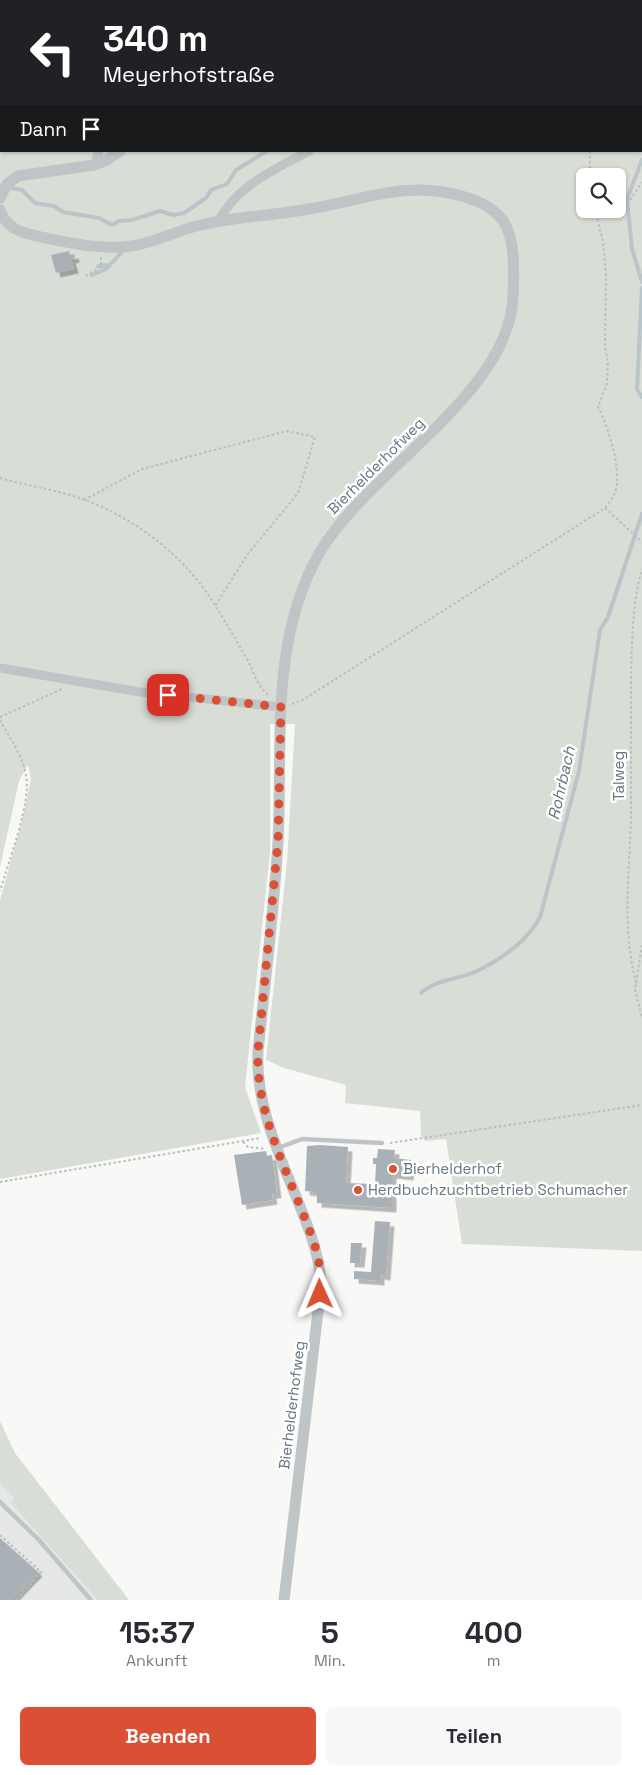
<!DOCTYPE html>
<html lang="de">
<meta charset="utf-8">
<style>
:root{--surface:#fff;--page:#f7f7f7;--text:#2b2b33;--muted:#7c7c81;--accent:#da5034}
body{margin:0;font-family:"Space Grotesk",sans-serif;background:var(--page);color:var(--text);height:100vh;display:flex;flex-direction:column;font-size:19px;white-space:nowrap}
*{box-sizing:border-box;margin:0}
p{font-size:16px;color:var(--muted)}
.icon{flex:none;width:28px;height:28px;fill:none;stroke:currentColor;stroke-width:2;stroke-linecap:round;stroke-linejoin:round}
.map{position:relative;height:1600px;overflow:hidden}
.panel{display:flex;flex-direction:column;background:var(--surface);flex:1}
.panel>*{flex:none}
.hud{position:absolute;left:0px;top:0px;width:642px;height:152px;box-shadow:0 1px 4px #0004;background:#202124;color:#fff;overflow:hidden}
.controls{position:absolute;left:576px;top:168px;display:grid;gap:10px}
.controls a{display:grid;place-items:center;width:50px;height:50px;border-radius:8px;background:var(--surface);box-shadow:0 1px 4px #0004;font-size:25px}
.pin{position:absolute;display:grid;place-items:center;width:42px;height:42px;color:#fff;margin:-21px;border-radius:10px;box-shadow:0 2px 8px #0006}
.me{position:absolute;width:55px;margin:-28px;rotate:359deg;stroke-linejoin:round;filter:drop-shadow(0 0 4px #0008)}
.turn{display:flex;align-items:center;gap:18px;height:105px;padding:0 20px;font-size:22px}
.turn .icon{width:65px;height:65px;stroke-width:2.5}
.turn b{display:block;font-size:35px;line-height:42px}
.then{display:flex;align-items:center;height:48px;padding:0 20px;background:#0003;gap:10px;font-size:19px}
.eta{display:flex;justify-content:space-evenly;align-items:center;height:85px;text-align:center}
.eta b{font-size:30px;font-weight:700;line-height:35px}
.primary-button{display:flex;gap:10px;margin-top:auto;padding:10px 20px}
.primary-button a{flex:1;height:58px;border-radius:8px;background:var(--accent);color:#fff;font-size:20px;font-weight:700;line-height:58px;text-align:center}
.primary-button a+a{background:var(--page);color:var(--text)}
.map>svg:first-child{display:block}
</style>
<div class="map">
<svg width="642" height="1600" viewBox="0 0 642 1600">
<defs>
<filter id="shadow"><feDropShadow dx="4.5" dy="4.5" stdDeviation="0" flood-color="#0004"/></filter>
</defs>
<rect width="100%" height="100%" fill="#f8f8f6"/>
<path fill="#e6e7e7" d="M 0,1441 L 102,1600 L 0,1600 Z"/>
<g fill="#d8ddd5" fill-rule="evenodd">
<path d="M 0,0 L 29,1 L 1,1 L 1,151 L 641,151 L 642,130 L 642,1251 L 462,1244 L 446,1139 L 425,1141 L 421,1135 L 420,1111 L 345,1103 L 346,1085 L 284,1068 L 266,1060 L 287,862 L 295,724 L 270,724 L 270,852 L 245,1087 L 261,1133 L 0,1179 L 0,900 L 21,825 L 31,779 L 28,765 L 19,781 L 0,867 ZM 585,176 L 618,176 L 618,209 L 585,209 Z"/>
<path d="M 0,1421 L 15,1453 L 129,1600 L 98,1600 L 11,1503 L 14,1498 L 0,1484 Z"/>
</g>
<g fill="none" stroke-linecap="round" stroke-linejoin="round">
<g stroke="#b9c5c9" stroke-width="4">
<path d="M 641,115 L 642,115"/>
<path d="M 642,160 L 627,199 L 632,249 L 642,282"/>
<path d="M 11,188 L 22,190 L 35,203 L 54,206 L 63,212 L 99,218 L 112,225 L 119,221 L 132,220 L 160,211 L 173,215 L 184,213 L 206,198 L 211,190 L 227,184 L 236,170 L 267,151"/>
<path d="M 98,266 L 110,265"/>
<path d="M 92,275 L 106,269 L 121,253"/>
<path d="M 642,288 L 637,389 L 642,397"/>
<path d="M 421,993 C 438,978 460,980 479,970 C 503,958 527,942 540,917 L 579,771 L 600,630 L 608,617 L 642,514"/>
</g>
</g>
<g fill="#a9b1b6" filter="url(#shadow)">
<path d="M 69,251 L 70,255 L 74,254 L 75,258 L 71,259 L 74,269 L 56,273 L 51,255 Z"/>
<path d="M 320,1145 L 348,1147 L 346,1183 L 375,1184 L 376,1164 L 373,1164 L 373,1158 L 377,1158 L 378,1149 L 395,1150 L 394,1158 L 411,1160 L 409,1176 L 392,1174 L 392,1208 L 317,1203 L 317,1192 L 305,1191 L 307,1146 Z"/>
<path d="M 266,1151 L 267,1156 L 272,1155 L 277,1194 L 272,1194 L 273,1200 L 242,1205 L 234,1155 Z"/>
<path d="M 375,1221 L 390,1222 L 386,1276 L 380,1275 L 380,1281 L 354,1279 L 354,1271 L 371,1272 Z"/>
<path d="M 351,1243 L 362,1243 L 360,1263 L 350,1263 Z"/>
<path d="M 0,1538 L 38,1572 L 11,1600 L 0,1600 Z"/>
</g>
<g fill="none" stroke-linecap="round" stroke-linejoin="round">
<g stroke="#babdbf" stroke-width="2" stroke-dasharray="2.5 2.5" stroke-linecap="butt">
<path d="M 344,1 L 345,0"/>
<path d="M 449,1 L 449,0"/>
<path d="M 0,140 L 1,140"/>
<path d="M 590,151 L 590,176"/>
<path d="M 609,209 L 623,216 L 624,204 L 631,199 L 642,182"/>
<path d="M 86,276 L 101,267 L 101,257"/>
<path d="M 0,478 C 28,486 58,490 85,500 C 138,520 187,558 216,607 C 227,624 237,642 247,659 C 254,672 256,684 268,695"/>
<path d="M 84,500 L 142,469 L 287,431 L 315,437 L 298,493 L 247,555 L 215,606"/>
<path d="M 605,508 L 642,542"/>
<path d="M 292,704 L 301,701 L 605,508 C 608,504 612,499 614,495 C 624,475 608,426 598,407 L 607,383 L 608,362 L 605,347 L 606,274 L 603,242 L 595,209"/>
<path d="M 0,717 L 62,689"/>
<path d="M 0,720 C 10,738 22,755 26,775 C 32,800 8,864 0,891"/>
<path d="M 642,945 L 635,990 L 642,1018"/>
<path d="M 636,983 C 622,927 629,877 631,820 C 631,773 631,726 631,679 C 632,643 632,604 642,569"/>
<path d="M 243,1142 L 248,1147 L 265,1149"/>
<path d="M 390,1143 L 642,1105"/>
<path d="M 0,1182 L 261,1138"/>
<path d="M 0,1535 L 41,1572 L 16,1600"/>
</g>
<g stroke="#bfc4c7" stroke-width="4.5">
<path d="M 91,1 L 91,0"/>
<path d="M 278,1148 L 302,1139 L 382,1143"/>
<path d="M 0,1502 L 39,1540 L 91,1600"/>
</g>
<g stroke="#bfc4c7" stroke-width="9">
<path d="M 34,0 L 34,1"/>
<path d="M 371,1 L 372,0"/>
<path d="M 641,25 L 642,25"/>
<path d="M 94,165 L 99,151"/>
<path d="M 218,222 C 237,185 274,170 309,151"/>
<path d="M 0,668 L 140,692 L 281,707"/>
</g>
<g stroke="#bfc4c7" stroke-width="11">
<path d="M 155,1 L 156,0"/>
<path d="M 0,198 L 7,184 L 18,176 L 94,165 L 107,160 L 120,151"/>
<path d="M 0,210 C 7,231 26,234 46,238 C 75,244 103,250 132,246 C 156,242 178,230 201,225 C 236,216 273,216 309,209 C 364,200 408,179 465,197 C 479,201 493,208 502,219 C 516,238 514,274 513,297 C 509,395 368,470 320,552 C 269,640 283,745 278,842 C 274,912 265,981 258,1051 C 255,1106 281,1158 301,1209 C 311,1234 320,1258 321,1286 L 284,1600"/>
</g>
</g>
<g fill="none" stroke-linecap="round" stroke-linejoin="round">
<path stroke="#da5034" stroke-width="9" stroke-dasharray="0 16.2" d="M 168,695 L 281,707 L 278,842 L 258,1051 C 255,1123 298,1188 318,1256 L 321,1277 L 320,1294"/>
</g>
<g fill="#da5034" stroke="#fff" stroke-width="2">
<circle cx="393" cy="1169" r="5"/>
<circle cx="358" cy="1190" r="5"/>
</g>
<g text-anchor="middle" stroke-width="5" stroke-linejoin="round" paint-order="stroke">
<g font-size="15" fill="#65757f" stroke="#fff">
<text transform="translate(376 466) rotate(-45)" y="5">Bierhelderhofweg</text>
<text transform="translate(619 776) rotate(-90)" y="5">Talweg</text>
<text transform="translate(292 1405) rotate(-83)" y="5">Bierhelderhofweg</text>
</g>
<g font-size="15" fill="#65757f" stroke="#fff" text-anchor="start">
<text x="403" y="1174">Bierhelderhof</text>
<text x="368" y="1195">Herdbuchzuchtbetrieb Schumacher</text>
</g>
<g font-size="16" font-style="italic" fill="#607479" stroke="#fff">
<text transform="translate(561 783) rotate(-77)" y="6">Rohrbach</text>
</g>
</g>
</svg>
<div class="controls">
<a><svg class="icon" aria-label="search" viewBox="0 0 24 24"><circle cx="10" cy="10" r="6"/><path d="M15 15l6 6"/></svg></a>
</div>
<div class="pin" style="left:168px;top:695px;background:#d93025"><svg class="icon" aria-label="arrive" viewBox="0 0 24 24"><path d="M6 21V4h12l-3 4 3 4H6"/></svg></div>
<svg class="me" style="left:320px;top:1294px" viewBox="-20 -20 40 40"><path d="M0-17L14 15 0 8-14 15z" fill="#da5034" stroke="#fff" stroke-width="4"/></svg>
<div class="hud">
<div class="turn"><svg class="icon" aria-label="left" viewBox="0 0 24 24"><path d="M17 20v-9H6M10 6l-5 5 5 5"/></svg><div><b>340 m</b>Meyerhofstraße</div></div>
<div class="then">Dann<svg class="icon" aria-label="arrive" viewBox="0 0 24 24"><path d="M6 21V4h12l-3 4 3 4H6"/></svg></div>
</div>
</div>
<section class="panel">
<div class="eta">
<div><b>15:37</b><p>Ankunft</p></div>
<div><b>5</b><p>Min.</p></div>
<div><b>400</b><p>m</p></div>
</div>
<div class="primary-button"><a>Beenden</a><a>Teilen</a></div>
</section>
